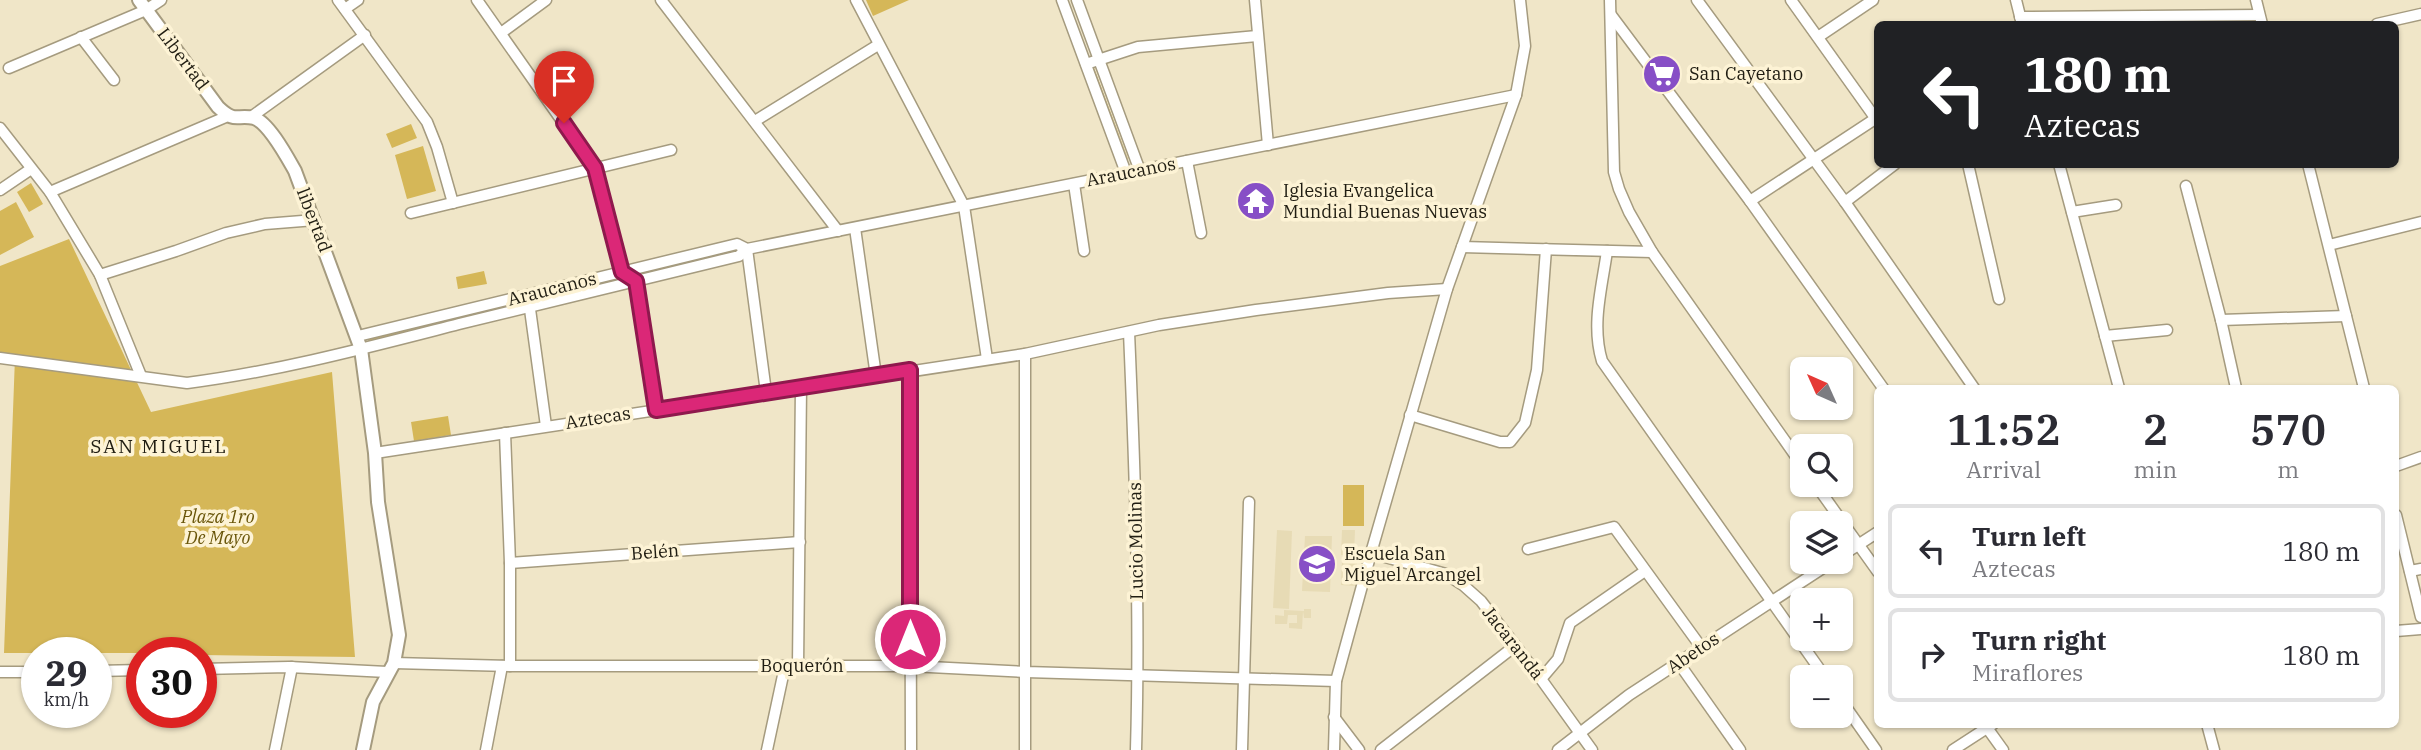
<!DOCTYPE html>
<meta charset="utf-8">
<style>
:root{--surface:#fff;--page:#f2f2f3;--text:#2b2b33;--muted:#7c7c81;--line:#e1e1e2}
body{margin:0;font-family:"IBM Plex Serif",serif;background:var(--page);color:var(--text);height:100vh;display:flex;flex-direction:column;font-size:26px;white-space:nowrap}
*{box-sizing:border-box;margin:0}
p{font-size:23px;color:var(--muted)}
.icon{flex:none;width:38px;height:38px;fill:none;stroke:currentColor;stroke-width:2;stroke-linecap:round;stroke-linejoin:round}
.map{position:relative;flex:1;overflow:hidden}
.sheet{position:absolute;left:1874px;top:385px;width:525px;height:343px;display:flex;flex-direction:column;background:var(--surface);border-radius:10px;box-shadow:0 2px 5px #0004}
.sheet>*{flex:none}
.banner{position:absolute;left:1874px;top:21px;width:525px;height:147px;border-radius:10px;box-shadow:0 2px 5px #0004;background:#202124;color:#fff;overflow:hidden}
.needle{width:46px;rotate:315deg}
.controls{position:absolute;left:1790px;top:357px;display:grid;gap:14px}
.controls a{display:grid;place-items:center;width:63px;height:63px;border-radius:10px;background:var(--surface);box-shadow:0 2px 5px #0004;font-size:35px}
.speed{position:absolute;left:21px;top:637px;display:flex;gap:14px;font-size:35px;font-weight:700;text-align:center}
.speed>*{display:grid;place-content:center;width:91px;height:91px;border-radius:50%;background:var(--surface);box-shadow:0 2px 5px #0004;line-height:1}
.speed small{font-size:18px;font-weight:400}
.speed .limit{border:10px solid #d22;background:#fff;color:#111}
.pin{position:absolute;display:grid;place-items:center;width:60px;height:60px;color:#fff;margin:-72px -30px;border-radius:50% 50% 50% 0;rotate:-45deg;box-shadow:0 0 7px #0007}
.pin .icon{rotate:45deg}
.me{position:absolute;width:77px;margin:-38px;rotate:0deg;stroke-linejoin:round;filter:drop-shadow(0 0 5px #0008)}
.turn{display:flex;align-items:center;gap:24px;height:147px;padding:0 35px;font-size:32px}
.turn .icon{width:91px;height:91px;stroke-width:2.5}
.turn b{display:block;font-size:49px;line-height:60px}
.eta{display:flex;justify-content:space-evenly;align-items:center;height:119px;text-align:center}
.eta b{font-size:42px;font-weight:600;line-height:49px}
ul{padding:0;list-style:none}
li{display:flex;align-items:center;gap:21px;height:94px;margin:0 14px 10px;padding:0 21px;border:4px solid var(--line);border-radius:10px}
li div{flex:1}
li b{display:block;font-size:26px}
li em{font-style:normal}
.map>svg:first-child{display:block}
</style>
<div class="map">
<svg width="2421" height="750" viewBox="0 0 2421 750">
<rect width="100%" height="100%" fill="#f0e6c8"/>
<g fill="#e7dbb5">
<path d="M 1277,530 L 1292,531 L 1289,609 L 1273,608 Z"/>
<path d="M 1342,530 L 1355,530 L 1354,556 L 1341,555 Z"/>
<path d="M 1305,536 L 1332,536 L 1330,592 L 1302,591 Z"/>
<path d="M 1342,561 L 1357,562 L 1356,586 L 1341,585 Z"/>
<path d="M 1304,609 L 1311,609 L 1311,618 L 1304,618 L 1303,611 L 1302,629 L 1289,628 L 1289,623 L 1297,623 L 1297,615 L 1288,615 L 1287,624 L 1275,624 L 1275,615 L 1284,616 L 1284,610 L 1304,611 Z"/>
</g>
<g fill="#d5b758">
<path d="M 866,0 L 909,0 L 873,16 Z"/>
<path d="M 1094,68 L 1128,159 L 1128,160 L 1094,70 Z"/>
<path d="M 411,124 L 417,138 L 392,148 L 386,134 Z"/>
<path d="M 423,146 L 436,191 L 407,199 L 395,155 Z"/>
<path d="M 31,183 L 43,204 L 29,212 L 17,192 Z"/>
<path d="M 16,202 L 34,237 L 0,255 L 0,211 Z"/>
<path d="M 69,239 L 151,412 L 332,372 L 355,657 L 201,655 L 201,653 L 4,653 L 15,357 L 0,353 L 0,266 Z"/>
<path d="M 738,247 L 739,252 L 635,277 L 633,275 Z"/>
<path d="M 484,271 L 487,284 L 458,289 L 456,277 Z"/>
<path d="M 619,276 L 621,279 L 620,281 L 537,301 L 535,298 Z"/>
<path d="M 519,301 L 520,305 L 368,341 L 369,337 Z"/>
<path d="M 448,416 L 451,435 L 414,441 L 411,422 Z"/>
<rect x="1343" y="485" width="21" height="41"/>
</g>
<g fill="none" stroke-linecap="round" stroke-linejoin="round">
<defs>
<g id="minor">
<path d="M 338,0 L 427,122 L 437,147 L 453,203"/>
<path d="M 477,0 L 595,168 L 622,272 L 636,281 L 656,410"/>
<path d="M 661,0 L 838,231"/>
<path d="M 856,0 L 964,206 L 987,359"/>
<path d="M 1062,0 L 1126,173"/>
<path d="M 1077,0 L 1140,171"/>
<path d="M 1255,0 L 1268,145"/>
<path d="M 1610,0 L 1614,172 L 1619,189 L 1629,212 L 1652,252 L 1802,465"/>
<path d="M 1697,0 L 1845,202 L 1974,388"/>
<path d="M 1791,0 L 1876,119"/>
<path d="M 2016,0 L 2022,24"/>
<path d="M 2256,0 L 2262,24"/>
<path d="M 345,9 L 358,0"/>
<path d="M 1611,15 L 1750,201 L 1883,388"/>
<path d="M 2020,17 L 2259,15"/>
<path d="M 2377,24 L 2421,14"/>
<path d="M 501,33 L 546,0"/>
<path d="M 81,37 L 114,80"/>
<path d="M 1818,37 L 1873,0"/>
<path d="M 1086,64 L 1138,47 L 1257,36"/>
<path d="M 9,68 L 146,10 L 161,0"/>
<path d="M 251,117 L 365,35"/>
<path d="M 755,121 L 878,45"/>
<path d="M 0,128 L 50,192 L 100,275 L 141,376"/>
<path d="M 1187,161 L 1201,233"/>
<path d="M 1968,164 L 1999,299"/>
<path d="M 2059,164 L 2119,388"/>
<path d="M 2308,164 L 2364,388"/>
<path d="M 1074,184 L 1084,251"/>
<path d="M 2186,186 L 2221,320 L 2236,388"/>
<path d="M 0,190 L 31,169"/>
<path d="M 50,192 L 228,116"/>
<path d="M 1750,201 L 1878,117"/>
<path d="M 1845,202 L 1895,164"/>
<path d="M 2072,212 L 2116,205"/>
<path d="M 411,213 L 671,150"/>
<path d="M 855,228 L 876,376"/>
<path d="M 2329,245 L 2421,222"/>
<path d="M 1462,247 L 1652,252"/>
<path d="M 747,249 L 766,392"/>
<path d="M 1607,251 C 1602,287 1591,325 1602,361 L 1825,677"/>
<path d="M 100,275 L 176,251 L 226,233 L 265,224 L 315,220"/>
<path d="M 529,302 L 546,426"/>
<path d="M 2221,320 L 2346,316"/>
<path d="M 1129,332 C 1135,472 1140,611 1136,750"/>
<path d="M 358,336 L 737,244 L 747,249 L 1516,95"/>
<path d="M 2105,336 L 2167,330"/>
<path d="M 0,358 L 187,383 C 280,371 369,347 459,324 C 552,301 646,279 739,256 L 746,249"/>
<path d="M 910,370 L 911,750"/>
<path d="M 1410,415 L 1500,442 L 1510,442 L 1525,423 L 1537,370 L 1546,249"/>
<path d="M 505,433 L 510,563 L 510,666"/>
<path d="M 375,453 L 1025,354 L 1159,325 L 1256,310 L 1388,293 L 1447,289"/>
<path d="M 2396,466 L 2421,457"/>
<path d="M 1816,485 L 1878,572"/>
<path d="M 2396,515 L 2421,617"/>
<path d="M 1528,549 L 1614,527 L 1701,647"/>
<path d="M 1371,553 L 1446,574 L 1463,585 L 1481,601 L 1541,679 L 1592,750"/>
<path d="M 1841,556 L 1878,532"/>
<path d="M 510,563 L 800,542"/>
<path d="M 2410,571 L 2421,569"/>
<path d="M 2396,631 L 2421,629"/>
<path d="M 1678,662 L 1740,750"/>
<path d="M 394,663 L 510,666 L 910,666 L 1026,672 L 1336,681"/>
<path d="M 798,666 L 801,387"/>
<path d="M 201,669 L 289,667 L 387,672"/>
<path d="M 96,671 L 142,670"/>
<path d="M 1,672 L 37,672"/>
<path d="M 1541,679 L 1558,659 L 1570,623 L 1645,571"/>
<path d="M 1841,700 L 1876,750"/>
<path d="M 1334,717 L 1359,750"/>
<path d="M 2207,724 L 2214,750"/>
<path d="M 1985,725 L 2003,750"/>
<path d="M 275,750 L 292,667"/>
<path d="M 486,750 L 502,666"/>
<path d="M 767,750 L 785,666"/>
<path d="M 1025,750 L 1025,354"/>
<path d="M 1242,750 L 1249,502"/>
<path d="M 1334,750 L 1336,681 L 1371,553 L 1447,289 L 1516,95 L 1525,46 L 1520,0"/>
<path d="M 1381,750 L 1515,646"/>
<path d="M 1558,750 L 1629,695 L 1832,562"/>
<path d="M 1953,750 L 1993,724"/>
</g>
<path id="major" d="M 139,0 L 218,107 C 236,124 236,114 254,118 C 269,123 287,157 295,171 L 361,349 L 375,453 L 378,502 L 399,635 L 394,663 L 373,702 L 363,750"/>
</defs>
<use href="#minor" stroke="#a59b7f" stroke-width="13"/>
<use href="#major" stroke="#a59b7f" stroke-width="16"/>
<use href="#minor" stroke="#fff" stroke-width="10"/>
<use href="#major" stroke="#fff" stroke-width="12"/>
</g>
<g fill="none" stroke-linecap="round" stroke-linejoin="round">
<defs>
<path id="route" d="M 564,123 L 595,168 L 622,272 L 636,281 L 656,410 L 910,370 L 910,639"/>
</defs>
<use href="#route" stroke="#8e194d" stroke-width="18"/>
<use href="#route" stroke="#db2777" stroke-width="12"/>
</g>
<defs>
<symbol id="supermarket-disc" viewBox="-11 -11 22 22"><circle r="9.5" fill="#874fc6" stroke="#fdf3d5"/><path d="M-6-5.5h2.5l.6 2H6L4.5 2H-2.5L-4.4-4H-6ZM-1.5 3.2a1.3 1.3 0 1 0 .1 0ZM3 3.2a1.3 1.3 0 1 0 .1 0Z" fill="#fff"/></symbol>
<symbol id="temple-disc" viewBox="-11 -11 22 22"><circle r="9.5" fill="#874fc6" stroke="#fdf3d5"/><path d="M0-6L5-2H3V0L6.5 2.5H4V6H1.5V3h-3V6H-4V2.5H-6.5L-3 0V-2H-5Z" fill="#fff"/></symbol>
<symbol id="school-disc" viewBox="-11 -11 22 22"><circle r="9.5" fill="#874fc6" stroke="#fdf3d5"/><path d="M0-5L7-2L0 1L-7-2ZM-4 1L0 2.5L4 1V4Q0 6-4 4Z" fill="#fff"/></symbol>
</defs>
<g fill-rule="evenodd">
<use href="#supermarket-disc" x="1640" y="52" width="44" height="44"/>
<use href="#temple-disc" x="1234" y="179" width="44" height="44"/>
<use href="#school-disc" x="1295" y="542" width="44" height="44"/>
</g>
<g text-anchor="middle" stroke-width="7" stroke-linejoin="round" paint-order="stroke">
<g font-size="18" fill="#201d12" stroke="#fdf3d5">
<text transform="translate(183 59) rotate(53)" y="6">Libertad</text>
<text transform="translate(1131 172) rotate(-11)" y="6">Araucanos</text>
<text transform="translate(314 220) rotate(69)" y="6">libertad</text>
<text transform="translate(552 289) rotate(-14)" y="6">Araucanos</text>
<text transform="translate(598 418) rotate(-9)" y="6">Aztecas</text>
<text transform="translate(1136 541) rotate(-91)" y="6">Lucio Molinas</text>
<text transform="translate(655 552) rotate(-4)" y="6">Belén</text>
<text transform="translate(1513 643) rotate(52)" y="6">Jacarandá</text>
<text transform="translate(1693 653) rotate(-34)" y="6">Abetos</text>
<text x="802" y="672">Boquerón</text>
</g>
<g font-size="18" fill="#201d12" stroke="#fdf3d5" text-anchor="start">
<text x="1689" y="80">San Cayetano</text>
<text x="1283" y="197">Iglesia Evangelica<tspan x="1283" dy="21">Mundial Buenas Nuevas</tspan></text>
<text x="1344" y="560">Escuela San<tspan x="1344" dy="21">Miguel Arcangel</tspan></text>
</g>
<g font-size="18" font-style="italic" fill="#695509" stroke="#fdf3d5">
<text x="218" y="523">Plaza 1ro<tspan x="218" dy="21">De Mayo</tspan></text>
</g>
<g font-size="19" letter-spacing="2" fill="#201d12" stroke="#fdf3d5">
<text x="159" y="453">SAN MIGUEL</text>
</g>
</g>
</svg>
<div class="controls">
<a><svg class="needle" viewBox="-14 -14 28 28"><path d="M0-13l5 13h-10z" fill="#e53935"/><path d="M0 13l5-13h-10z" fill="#7c7c81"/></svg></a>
<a><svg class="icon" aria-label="search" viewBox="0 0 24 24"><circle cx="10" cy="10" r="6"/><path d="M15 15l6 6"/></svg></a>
<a><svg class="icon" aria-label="layers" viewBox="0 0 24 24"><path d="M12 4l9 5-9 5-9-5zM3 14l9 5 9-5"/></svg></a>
<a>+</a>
<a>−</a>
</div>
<div class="speed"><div>29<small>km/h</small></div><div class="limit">30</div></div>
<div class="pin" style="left:564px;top:123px;background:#d93025"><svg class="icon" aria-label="arrive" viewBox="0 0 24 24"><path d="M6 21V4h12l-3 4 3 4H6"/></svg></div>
<svg class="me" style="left:910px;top:639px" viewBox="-20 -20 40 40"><circle r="17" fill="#db2777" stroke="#fff" stroke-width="3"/><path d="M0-11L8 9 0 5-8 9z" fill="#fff"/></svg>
<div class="banner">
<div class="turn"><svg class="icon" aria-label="left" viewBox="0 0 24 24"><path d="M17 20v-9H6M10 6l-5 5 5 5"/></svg><div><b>180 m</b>Aztecas</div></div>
</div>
<section class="sheet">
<div class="eta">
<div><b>11:52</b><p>Arrival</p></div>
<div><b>2</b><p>min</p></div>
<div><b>570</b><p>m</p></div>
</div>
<ul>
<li><svg class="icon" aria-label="left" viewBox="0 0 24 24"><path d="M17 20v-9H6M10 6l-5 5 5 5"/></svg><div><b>Turn left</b><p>Aztecas</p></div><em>180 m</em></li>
<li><svg class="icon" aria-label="right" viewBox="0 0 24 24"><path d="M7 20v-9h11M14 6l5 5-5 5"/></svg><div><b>Turn right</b><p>Miraflores</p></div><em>180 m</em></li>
</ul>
</section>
</div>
